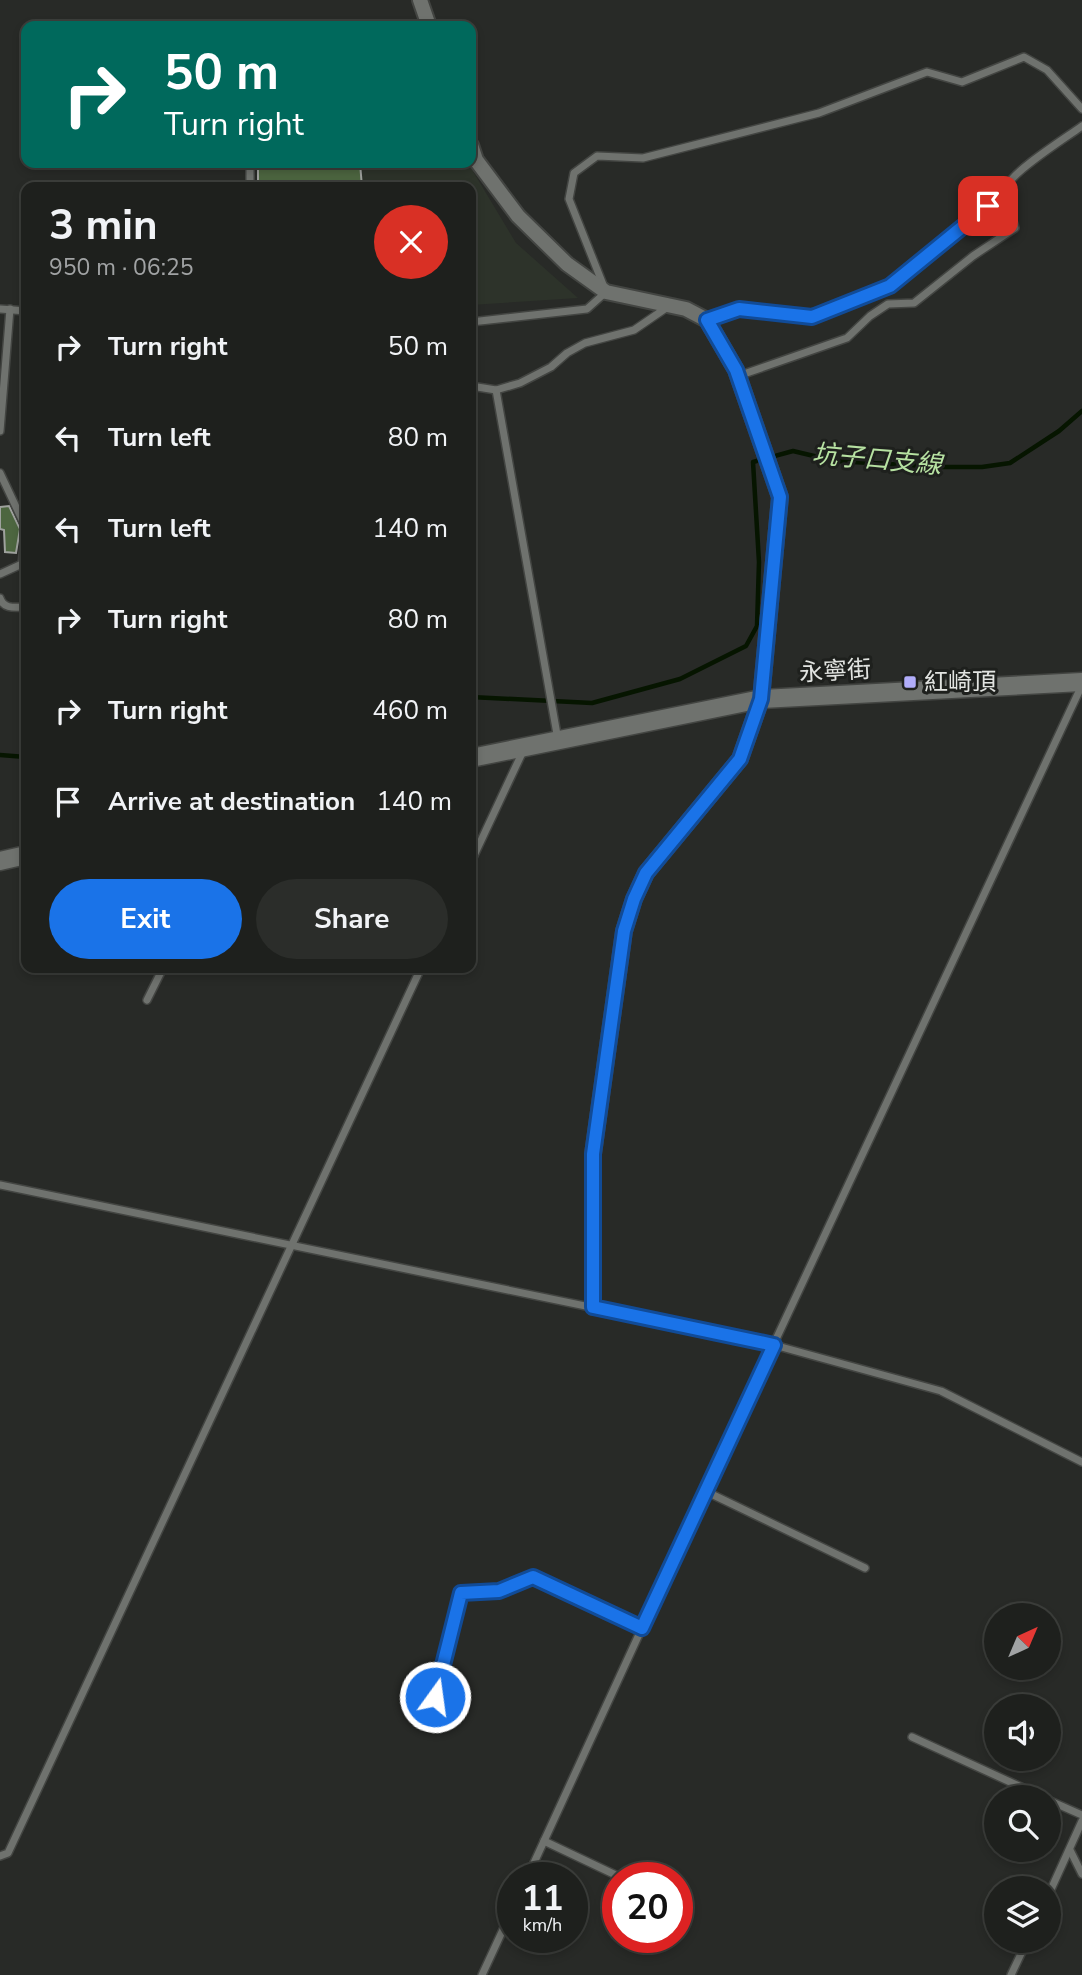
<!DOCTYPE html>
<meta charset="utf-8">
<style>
:root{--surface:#1e201d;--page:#2b2d2a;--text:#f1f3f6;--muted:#a1a3a4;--line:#3c3e3b;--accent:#1a73e8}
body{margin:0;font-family:"Nunito Sans","Noto Sans TC",sans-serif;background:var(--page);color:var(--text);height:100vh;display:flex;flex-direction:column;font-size:26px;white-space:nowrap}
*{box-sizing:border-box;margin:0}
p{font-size:23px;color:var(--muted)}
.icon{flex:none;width:38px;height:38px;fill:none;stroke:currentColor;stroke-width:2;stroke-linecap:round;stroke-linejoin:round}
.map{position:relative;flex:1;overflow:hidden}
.panel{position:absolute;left:21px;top:182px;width:455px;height:791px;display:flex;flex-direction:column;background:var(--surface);border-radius:14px;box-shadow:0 4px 10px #0003,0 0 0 2px var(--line)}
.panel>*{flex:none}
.guide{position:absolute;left:21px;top:21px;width:455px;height:147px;border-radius:14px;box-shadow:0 4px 10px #0003,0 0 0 2px var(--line);background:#00695c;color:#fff;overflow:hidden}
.needle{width:46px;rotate:44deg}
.fabs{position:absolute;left:984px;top:1603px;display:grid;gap:14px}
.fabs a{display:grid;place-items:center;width:77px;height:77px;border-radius:50%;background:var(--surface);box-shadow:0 4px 10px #0003,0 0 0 2px var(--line);font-size:35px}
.speed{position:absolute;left:497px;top:1862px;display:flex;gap:14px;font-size:35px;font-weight:700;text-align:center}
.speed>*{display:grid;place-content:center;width:91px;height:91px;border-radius:50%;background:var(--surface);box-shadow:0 4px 10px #0003,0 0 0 2px var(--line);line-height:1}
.speed small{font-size:18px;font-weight:400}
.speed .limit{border:10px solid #d22;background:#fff;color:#111}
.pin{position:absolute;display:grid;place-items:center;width:60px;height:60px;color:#fff;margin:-30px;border-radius:14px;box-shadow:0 4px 10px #0006}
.me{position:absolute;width:77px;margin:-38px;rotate:14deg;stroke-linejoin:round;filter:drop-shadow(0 0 5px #0008)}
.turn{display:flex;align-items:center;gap:24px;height:147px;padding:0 28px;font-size:32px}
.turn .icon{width:91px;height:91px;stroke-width:2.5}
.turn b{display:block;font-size:49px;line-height:60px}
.round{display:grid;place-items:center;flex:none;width:74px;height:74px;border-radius:37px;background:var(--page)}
.head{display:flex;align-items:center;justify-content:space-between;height:119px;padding:0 28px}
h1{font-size:42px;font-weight:700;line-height:52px}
.primary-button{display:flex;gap:14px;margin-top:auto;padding:14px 28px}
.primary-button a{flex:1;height:80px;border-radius:42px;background:var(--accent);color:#fff;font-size:28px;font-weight:700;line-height:80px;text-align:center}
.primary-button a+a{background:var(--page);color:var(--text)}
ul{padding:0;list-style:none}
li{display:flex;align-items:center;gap:21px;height:91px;padding:0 28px}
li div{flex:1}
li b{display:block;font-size:26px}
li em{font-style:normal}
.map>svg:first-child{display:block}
</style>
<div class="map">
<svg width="1082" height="1975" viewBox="0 0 1082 1975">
<rect width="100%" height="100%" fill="#282a27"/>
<path fill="#2d332a" d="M 259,163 L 468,163 L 516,243 L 578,298 L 471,305 L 471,187 L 260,187 Z"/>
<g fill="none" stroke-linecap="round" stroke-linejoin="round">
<g stroke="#061500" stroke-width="4.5">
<path d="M 471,697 L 592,703 L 680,679 L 746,646 L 757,626 L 759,562 L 753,462 L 793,451 L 835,461 L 942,467 L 982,467 L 1010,463 L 1059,431 L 1082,411"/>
<path d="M 0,755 L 26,757"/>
</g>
</g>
<g fill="#4d6640" stroke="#9fa29e" stroke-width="2">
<path d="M 258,163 L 360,163 L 362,187 L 258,187 Z"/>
<path d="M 9,506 L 20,529 L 16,553 L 5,552 L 4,530 L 0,529 L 0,507 Z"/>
</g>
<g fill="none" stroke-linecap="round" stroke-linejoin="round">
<defs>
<g id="service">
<path d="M 250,163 L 250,187"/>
<path d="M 0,309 L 26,311"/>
<path d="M 707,320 L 739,309 L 812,317 L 890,286 L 1007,190"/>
<path d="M 471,322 L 587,309 L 606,292 L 569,199 L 574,173 L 597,156 L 643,158 L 819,113 L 927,72 L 962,82 L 1024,57 L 1047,70 L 1082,109"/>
<path d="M 738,376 L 847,338 L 870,316 L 888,304 L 914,303 L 973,256 L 1015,228 C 1012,216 1003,198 1008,185 C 1013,171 1067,137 1082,126"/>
<path d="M 471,386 L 496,390 L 520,383 L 551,367 L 567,353 L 585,343 L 634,330 L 669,306"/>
<path d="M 496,390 L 558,740"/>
<path d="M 0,431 L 10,309"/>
<path d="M 0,473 L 26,528 L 22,564 L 0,574"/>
<path d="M 0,598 C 4,610 16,607 26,607"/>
<path d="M 471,862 L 524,749"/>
<path d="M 147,1000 L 163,968"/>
<path d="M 0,1185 L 774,1345 L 941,1391 L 1082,1462"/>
<path d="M 705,1491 L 865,1568"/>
<path d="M 435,1697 L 461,1593 L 499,1591 L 533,1577 L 642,1628"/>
<path d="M 912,1737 L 1043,1797"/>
<path d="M 1048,1800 L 1082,1815"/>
<path d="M 544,1841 L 622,1878"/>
<path d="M 1070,1850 L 1082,1874"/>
<path d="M 0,1856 L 8,1853 L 421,968"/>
<path d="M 527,1878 L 705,1491 L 1082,685"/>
<path d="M 1048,1896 L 1082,1821"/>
<path d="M 482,1975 L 513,1908"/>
<path d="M 1011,1975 L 1027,1941"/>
</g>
<g id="minor">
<path d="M 420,0 L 429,26"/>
<path d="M 471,145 L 476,160 L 518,216 L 567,264 L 606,292 L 686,309 L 707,320 L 736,370 L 780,497 L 761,699 L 740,759 L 646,873 L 634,899 L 624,931 L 593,1154 L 593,1307"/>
</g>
<g id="tertiary">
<path d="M 471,758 L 761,699 L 1082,682"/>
<path d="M 0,861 L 26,855"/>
</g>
</defs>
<use href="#service" stroke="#434542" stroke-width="10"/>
<use href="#minor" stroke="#434542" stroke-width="18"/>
<use href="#tertiary" stroke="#434542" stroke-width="21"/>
<use href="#service" stroke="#6f726e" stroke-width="7"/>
<use href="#minor" stroke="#6f726e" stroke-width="14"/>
<use href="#tertiary" stroke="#6f726e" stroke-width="18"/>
</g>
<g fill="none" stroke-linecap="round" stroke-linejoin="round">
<defs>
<path id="route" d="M 435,1697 L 461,1593 L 499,1591 L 533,1577 L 642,1628 L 774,1345 L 593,1307 L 593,1154 L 624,931 L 634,899 L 646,873 L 740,759 L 761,699 L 780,497 L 736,370 L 707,320 L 739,309 L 812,317 L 890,286 L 988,206"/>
</defs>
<use href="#route" stroke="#114b97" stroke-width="18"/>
<use href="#route" stroke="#1a73e8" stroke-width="12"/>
</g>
<rect fill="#b1adfa" stroke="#1e201d" stroke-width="2.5" x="903" y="675" width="14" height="14" rx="3.5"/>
<g text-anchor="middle" stroke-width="6" stroke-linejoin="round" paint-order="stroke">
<g font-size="24" fill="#e2e4e1" stroke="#1e201d">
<text transform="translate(835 671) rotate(-3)" y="8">永寧街</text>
</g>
<g font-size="24" fill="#e2e4e1" stroke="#1e201d" text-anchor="start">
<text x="924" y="690">紅崎頂</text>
</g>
<g font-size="26" font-style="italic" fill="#b7e2a2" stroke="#1e201d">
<text transform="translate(877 459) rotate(5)" y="9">坑子口支線</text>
</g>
</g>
</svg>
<div class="fabs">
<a><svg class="needle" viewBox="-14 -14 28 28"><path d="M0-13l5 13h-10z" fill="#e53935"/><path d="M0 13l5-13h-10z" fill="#a1a3a4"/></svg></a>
<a><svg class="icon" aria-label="sound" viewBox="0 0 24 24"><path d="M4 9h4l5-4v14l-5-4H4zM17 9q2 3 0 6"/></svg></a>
<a><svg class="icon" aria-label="search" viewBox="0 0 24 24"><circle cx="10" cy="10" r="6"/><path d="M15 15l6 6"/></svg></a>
<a><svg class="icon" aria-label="layers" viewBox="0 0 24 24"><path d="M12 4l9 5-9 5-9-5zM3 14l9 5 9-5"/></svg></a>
</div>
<div class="speed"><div>11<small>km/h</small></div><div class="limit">20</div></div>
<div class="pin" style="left:988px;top:206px;background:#d93025"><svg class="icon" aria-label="arrive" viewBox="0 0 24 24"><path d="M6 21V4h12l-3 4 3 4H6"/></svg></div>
<svg class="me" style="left:435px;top:1697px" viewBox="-20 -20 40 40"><circle r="17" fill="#1a73e8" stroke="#fff" stroke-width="3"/><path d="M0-11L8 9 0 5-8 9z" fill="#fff"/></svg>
<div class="guide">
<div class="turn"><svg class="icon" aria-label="right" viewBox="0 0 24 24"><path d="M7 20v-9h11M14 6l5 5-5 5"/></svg><div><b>50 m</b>Turn right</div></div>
</div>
<section class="panel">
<div class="head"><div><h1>3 min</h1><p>950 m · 06:25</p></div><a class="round" style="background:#d93025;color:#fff"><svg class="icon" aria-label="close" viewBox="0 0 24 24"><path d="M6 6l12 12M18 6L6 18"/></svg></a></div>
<ul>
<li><svg class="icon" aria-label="right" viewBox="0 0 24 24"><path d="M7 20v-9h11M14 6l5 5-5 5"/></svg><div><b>Turn right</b></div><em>50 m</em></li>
<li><svg class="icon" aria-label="left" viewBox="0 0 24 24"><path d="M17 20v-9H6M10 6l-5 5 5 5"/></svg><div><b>Turn left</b></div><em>80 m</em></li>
<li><svg class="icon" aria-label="left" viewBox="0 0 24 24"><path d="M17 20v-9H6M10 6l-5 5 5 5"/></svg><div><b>Turn left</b></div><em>140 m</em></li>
<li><svg class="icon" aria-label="right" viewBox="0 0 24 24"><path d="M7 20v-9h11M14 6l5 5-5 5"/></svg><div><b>Turn right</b></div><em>80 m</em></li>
<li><svg class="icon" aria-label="right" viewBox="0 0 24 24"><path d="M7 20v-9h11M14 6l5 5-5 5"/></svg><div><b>Turn right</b></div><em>460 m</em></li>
<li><svg class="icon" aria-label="arrive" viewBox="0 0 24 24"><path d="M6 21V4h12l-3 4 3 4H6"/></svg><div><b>Arrive at destination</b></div><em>140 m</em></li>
</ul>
<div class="primary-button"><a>Exit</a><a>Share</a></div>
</section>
</div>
